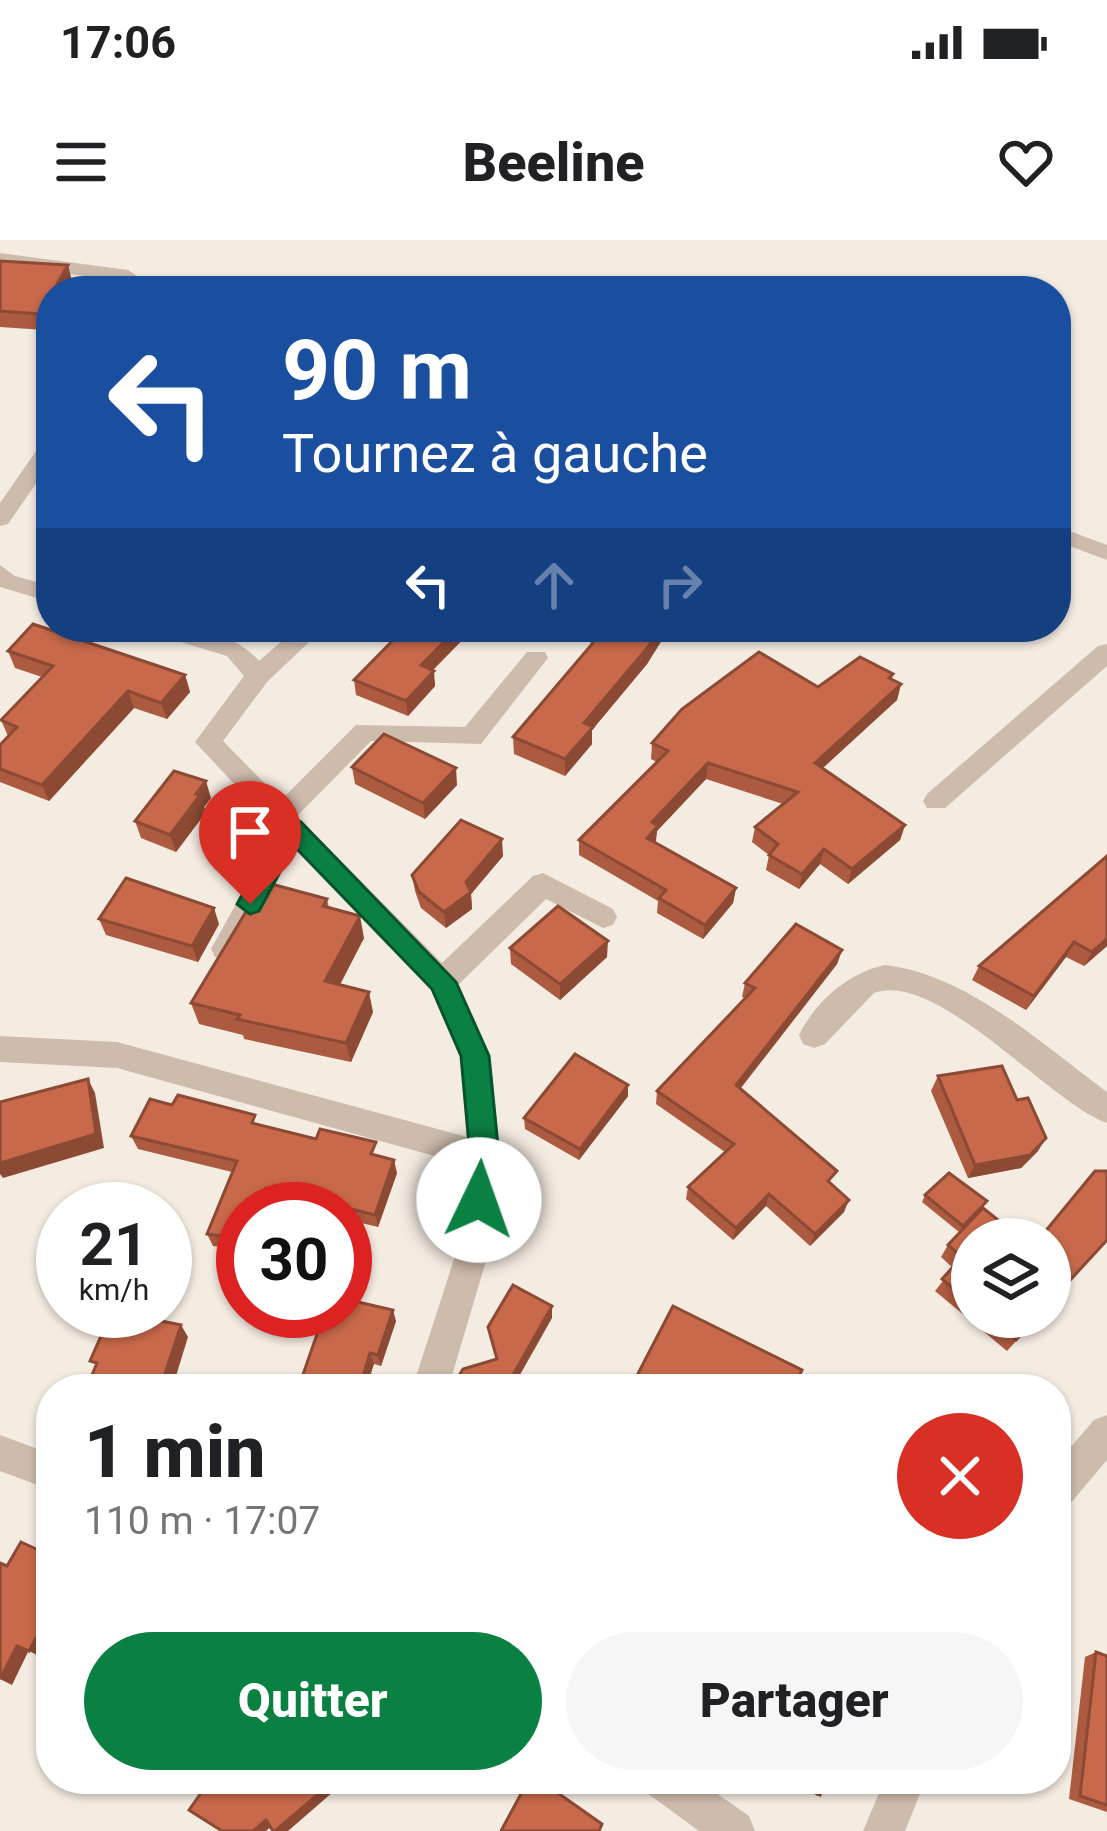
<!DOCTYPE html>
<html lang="fr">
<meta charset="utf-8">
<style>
:root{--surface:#fff;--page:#f6f6f6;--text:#202124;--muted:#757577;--accent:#0b8043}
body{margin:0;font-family:Roboto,sans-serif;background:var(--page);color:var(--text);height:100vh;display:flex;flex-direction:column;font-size:45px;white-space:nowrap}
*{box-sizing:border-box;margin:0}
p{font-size:39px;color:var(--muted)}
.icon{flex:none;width:66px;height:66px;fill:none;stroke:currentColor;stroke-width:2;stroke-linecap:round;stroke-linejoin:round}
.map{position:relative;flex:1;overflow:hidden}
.details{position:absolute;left:36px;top:1134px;width:1035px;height:420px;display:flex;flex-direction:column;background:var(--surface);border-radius:48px;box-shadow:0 3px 9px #0004}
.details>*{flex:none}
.guide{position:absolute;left:36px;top:36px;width:1035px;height:366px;border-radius:48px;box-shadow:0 3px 9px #0004;background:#1a4fa0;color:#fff;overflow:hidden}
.tools{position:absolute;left:951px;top:978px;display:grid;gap:24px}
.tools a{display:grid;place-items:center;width:120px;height:120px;border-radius:50%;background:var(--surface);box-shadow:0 3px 9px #0004;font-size:60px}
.speed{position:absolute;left:36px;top:942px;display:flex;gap:24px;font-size:60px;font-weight:700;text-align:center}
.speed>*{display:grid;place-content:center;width:156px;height:156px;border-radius:50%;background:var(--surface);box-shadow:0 3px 9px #0004;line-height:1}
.speed small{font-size:30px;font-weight:400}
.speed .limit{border:18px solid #d22;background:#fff;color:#111}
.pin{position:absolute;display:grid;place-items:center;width:102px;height:102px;color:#fff;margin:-123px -51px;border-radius:50% 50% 50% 0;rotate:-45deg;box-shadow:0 0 12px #0007}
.pin .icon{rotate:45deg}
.me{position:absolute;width:132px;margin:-66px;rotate:3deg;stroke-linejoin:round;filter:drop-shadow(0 0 9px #0008)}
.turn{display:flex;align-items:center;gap:42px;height:252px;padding:0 48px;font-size:54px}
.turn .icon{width:156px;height:156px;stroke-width:2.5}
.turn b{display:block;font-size:84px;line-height:102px}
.lanes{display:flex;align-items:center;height:114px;padding:0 48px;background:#0003;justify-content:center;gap:60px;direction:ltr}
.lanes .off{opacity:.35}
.round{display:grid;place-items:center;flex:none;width:126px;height:126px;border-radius:63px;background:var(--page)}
.head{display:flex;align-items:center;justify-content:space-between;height:204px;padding:0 48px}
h1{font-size:72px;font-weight:800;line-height:90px}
.cta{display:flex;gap:24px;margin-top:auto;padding:24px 48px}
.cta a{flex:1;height:138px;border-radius:72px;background:var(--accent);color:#fff;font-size:48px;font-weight:800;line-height:138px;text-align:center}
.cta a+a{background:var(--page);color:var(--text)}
.status{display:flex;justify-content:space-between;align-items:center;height:84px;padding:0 60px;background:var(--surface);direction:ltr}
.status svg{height:33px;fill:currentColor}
header{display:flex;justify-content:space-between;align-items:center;height:156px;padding:0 48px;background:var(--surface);font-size:54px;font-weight:800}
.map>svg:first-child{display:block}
</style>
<div class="status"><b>17:06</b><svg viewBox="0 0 49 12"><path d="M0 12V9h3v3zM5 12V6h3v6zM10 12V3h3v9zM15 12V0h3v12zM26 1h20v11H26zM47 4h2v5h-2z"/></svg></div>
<header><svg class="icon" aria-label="menu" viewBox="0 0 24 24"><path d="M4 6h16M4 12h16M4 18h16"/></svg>Beeline<svg class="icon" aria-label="heart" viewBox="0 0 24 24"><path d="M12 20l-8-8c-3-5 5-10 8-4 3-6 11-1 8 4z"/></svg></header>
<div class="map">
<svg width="1107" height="1591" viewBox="0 0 1107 1591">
<rect width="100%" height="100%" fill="#f4ebe1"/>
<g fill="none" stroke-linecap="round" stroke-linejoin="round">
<g fill="#cdbbac" fill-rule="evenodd">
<path d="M 0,13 L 128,30 L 153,47 L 131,51 L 123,41 L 0,25 Z"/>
<path d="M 51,200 L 51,222 L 8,284 L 0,286 L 0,263 L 43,201 Z"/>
<path d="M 1056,286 L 1107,305 L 1107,320 L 1056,301 Z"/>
<path d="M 0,325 L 15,336 L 51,346 L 51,362 L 0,347 Z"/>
<path d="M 148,387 C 188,387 232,390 259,421 L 298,387 L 325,387 L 267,442 L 223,501 L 281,560 L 356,485 L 465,487 L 527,412 L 545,412 L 548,418 L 481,504 L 371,501 L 297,576 L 442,723 L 533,636 L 543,633 L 613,669 L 617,677 L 613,685 L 603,688 L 546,659 L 458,745 L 490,816 L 500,916 L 491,1004 L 448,1149 L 412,1149 L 459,1004 L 467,925 L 117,828 L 0,822 L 0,796 L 117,802 L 467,897 L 460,816 L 431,749 L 295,608 L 235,717 L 215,717 L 211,709 L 277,590 L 195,502 L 244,436 L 227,416 L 151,393 Z"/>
<path d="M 1107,404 L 1107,426 L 945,568 L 927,568 L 923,561 L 927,554 L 1098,406 Z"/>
<path d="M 885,725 C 969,735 1041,804 1107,852 L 1107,883 C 1050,863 936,729 874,753 L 825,804 L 814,808 L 803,804 L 799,795 C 816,761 848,733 885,725 Z"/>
<path d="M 1107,1175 L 1107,1220 L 1069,1265 L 1056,1270 L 1056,1224 L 1094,1180 Z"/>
<path d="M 0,1195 L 51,1214 L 51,1250 L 0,1231 Z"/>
<path d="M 641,1539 L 696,1539 L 749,1576 L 755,1591 L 699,1591 L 647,1553 Z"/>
<path d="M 885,1539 L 926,1539 L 905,1591 L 863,1591 Z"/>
</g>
</g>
<g fill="#ac5a40">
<path d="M 0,21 L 72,41 L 67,51 L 51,51 L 45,90 L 0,87 Z"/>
<path d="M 397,387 L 475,387 L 433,430 L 435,446 L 408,476 L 356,455 L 354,440 L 404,390 Z"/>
<path d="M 584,387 L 670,387 L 647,424 L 592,490 L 592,504 L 565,536 L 514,514 L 513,497 L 592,403 L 583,400 Z"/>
<path d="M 8,411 L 185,435 L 190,452 L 167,479 L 134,468 L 49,561 L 0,542 L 0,505 L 8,496 L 1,480 L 42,437 L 15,428 Z"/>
<path d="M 893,434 L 892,439 L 901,444 L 897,460 L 822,528 L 905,585 L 900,600 L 848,644 L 820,624 L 799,649 L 766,630 L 769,615 L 752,602 L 755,587 L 783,564 L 706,539 L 657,591 L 655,603 L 736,648 L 733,663 L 703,699 L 657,673 L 658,661 L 579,615 L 579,600 L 657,522 L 651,519 L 652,503 L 818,447 Z"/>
<path d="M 352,527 L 457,545 L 425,579 L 355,544 Z"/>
<path d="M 211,558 L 204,567 L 206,572 L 176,612 L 141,598 L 135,581 Z"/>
<path d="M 503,616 L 471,654 L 472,669 L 446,688 L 421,668 L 415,651 L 412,635 Z"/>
<path d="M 1107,616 L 1107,706 L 1084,726 L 1066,717 L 1026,770 L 972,740 L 979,726 Z"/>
<path d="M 327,659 L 329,668 L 364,698 L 340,745 L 373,772 L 351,822 L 244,799 L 243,795 L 199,784 L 191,763 Z"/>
<path d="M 99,679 L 219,684 L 198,722 L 106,695 Z"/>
<path d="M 510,708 L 607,717 L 560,760 L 511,724 Z"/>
<path d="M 842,710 L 837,724 L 740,849 L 832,944 L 844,972 L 810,1006 L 766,966 L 733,1000 L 686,959 L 688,947 L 725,912 L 656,864 L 657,851 L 745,758 L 742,757 L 745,743 Z"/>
<path d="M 938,836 L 1038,911 L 1021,928 L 968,938 L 931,851 Z"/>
<path d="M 628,856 L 579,920 L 525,889 L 524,878 Z"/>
<path d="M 172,865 L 258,884 L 378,916 L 397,933 L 378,987 L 345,979 L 345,969 L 305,969 L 271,961 L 243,969 L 243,1010 L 213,1006 L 207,994 L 232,932 L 138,909 L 131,896 Z"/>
<path d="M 925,955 L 987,961 L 959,992 L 922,962 Z"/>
<path d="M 972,999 L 972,1077 L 1038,1077 L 1007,1111 L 935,1051 L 953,1028 L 941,1017 L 948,1005 Z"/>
<path d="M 396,1081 L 381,1126 L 374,1124 L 298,1149 Z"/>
<path d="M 1096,1412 L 1107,1416 L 1107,1572 L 1069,1559 L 1085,1417 Z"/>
<path d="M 792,1539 L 827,1539 L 820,1555 L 817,1556 Z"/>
</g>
<g fill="#8c4a34">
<path d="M 68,25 L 72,41 L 67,51 L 53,51 Z"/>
<path d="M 51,54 L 51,80 L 45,90 L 40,74 Z"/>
<path d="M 459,387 L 475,387 L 423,440 L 421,425 Z"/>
<path d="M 660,387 L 670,387 L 647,424 L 592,490 L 592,504 L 565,536 L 565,519 L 584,483 Z"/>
<path d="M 434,431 L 435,446 L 408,476 L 406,461 Z"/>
<path d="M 185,435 L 190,452 L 167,479 L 161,463 Z"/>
<path d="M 901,444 L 897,460 L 811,539 L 815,523 Z"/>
<path d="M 128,451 L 134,468 L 49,561 L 42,545 Z"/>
<path d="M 708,523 L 706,539 L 657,591 L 656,601 L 646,613 L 647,598 L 652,582 Z"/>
<path d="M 456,528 L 457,545 L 425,579 L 423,563 Z"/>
<path d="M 206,541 L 211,558 L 204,567 L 206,572 L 176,612 L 170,595 Z"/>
<path d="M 905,585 L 900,600 L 848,644 L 852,629 Z"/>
<path d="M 502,599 L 503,616 L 471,654 L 472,669 L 446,688 L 444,672 Z"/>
<path d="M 824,609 L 820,624 L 799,649 L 802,634 Z"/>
<path d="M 736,648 L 733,663 L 703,699 L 705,685 Z"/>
<path d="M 214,668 L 219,684 L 198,722 L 192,706 Z"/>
<path d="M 360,676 L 364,698 L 330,762 L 325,741 Z"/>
<path d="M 1107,699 L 1107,706 L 1084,726 L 1092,712 Z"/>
<path d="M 608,701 L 607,717 L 560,760 L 560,744 Z"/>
<path d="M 1074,702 L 1066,717 L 1026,770 L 1034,756 Z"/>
<path d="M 842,710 L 837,724 L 733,858 L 736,845 Z"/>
<path d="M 369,752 L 373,772 L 351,822 L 346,803 Z"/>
<path d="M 88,839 L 95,853 L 104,908 L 3,938 L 0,934 L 0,923 Z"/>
<path d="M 628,845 L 628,856 L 579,920 L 580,909 Z"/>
<path d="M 1046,898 L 1038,911 L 1021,928 L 968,938 L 975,925 Z"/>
<path d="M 394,920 L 397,933 L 378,987 L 375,975 Z"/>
<path d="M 266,948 L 271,961 L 267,969 L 256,969 Z"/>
<path d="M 769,954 L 766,966 L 733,1000 L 736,988 Z"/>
<path d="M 849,960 L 844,972 L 810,1006 L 815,994 Z"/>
<path d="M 552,1066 L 552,1078 L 512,1149 L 505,1149 Z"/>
<path d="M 393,1070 L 396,1081 L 381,1126 L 378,1115 Z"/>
<path d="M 181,1085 L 188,1097 L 172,1149 L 160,1149 Z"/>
<path d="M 370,1113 L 374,1124 L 366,1149 L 359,1149 Z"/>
<path d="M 51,1371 L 51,1397 L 41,1417 L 29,1411 Z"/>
<path d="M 17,1406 L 28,1412 L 12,1445 L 0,1439 Z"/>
<path d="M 336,1539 L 348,1539 L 288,1591 L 275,1591 Z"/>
<path d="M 266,1580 L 275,1583 L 266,1591 L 253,1591 Z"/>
</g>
<g fill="#c8694b" stroke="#8c4a34" stroke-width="3">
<path d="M 0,21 L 68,25 L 53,51 L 51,51 L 40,74 L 0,71 Z"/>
<path d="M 33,384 L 185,435 L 161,463 L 128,451 L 42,545 L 0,529 L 0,505 L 17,487 L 1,480 L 53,426 L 8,411 Z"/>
<path d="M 406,387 L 459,387 L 421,425 L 434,431 L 406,461 L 354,440 Z"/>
<path d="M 596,387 L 660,387 L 649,406 L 584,483 L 593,487 L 565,519 L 513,497 L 604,390 Z"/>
<path d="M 759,412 L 818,447 L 860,417 L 893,434 L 889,438 L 901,444 L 815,523 L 905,585 L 852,629 L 824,609 L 802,634 L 769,615 L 778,604 L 755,587 L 798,552 L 708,523 L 652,582 L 658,586 L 647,598 L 736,648 L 705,685 L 659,658 L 666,650 L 579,600 L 668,511 L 652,503 L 682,469 Z"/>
<path d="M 384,494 L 456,528 L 423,563 L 352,527 Z"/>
<path d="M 174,531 L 206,541 L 196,554 L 200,555 L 170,595 L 135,581 Z"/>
<path d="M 461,580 L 502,599 L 466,642 L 471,652 L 444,672 L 419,652 L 412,635 Z"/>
<path d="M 1107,616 L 1107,699 L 1092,712 L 1074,702 L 1034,756 L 979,726 Z"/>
<path d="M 126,638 L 214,668 L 192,706 L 99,679 Z"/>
<path d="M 264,642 L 327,659 L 323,666 L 360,676 L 325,741 L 369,752 L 346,803 L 237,779 L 240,775 L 191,763 Z"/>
<path d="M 558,666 L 608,701 L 560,744 L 510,708 Z"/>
<path d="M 796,684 L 842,710 L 736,845 L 837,931 L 828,941 L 849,960 L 815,994 L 769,954 L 736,988 L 688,947 L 734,904 L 657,851 L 755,748 L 745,743 Z"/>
<path d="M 575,814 L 628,845 L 580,909 L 524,878 Z"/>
<path d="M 1002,826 L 1017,860 L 1028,858 L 1046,898 L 1030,915 L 975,925 L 938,836 Z"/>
<path d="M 88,839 L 96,894 L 0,923 L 0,862 Z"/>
<path d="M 178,855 L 255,875 L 252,883 L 316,899 L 320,889 L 376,902 L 371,914 L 394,920 L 375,975 L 266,948 L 256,969 L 243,969 L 243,999 L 207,994 L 237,921 L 131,896 L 150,859 L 172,865 Z"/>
<path d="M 1095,931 L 1107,931 L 1107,1000 L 1050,1062 L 1050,999 L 1039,999 Z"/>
<path d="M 949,933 L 987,961 L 963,986 L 925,955 Z"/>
<path d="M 983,968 L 1022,999 L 972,999 L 972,1064 L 942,1039 L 962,1017 L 948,1005 Z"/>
<path d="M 513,1045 L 552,1066 L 505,1149 L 451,1149 L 463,1129 L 497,1119 L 488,1087 Z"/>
<path d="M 345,1059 L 393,1070 L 378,1115 L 370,1113 L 359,1149 L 298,1149 L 325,1071 L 345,1071 Z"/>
<path d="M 673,1066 L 802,1130 L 793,1149 L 630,1149 Z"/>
<path d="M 112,1071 L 181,1085 L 160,1149 L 86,1149 L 97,1123 L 90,1121 Z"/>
<path d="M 988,1077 L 1037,1077 L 1016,1100 Z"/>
<path d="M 21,1302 L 51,1316 L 51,1371 L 29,1411 L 17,1406 L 0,1439 L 0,1323 L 7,1326 Z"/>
<path d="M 1096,1412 L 1107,1416 L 1107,1565 L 1080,1556 Z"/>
<path d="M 211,1539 L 336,1539 L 275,1591 L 273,1591 L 266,1580 L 253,1591 L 222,1591 L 189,1570 Z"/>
<path d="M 529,1539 L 538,1539 L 602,1584 L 599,1591 L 501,1591 Z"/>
<path d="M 797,1539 L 827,1539 L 820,1555 Z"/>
</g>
<path fill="#0b8043" stroke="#07532c" stroke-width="3" d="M 292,579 L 301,582 L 456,742 L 489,816 L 499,916 L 490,969 L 479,973 L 469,969 L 465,960 L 470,916 L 461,816 L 432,749 L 294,606 L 259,671 L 250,674 L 237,664 L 283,582 Z"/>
</svg>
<div class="tools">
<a><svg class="icon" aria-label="layers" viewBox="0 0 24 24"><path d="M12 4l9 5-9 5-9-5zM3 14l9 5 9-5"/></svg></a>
</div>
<div class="speed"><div>21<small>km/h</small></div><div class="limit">30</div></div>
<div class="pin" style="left:250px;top:664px;background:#d93025"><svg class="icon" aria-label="arrive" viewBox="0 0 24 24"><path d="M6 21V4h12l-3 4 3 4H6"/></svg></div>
<svg class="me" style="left:479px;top:960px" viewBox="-20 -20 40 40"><circle r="19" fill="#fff"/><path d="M0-13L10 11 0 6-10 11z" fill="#0b8043"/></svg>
<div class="guide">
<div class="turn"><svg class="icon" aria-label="left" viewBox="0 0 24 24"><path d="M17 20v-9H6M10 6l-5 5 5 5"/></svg><div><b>90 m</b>Tournez à gauche</div></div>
<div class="lanes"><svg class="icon" aria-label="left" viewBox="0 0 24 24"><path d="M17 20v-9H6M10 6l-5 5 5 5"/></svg><svg class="icon off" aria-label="ahead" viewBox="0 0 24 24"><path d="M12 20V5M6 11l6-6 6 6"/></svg><svg class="icon off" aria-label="right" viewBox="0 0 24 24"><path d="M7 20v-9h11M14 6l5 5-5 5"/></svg></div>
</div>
<section class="details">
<div class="head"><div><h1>1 min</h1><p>110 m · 17:07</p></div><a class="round" style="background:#d93025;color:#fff"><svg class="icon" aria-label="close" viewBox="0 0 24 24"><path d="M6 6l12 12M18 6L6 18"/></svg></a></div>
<div class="cta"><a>Quitter</a><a>Partager</a></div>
</section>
</div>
